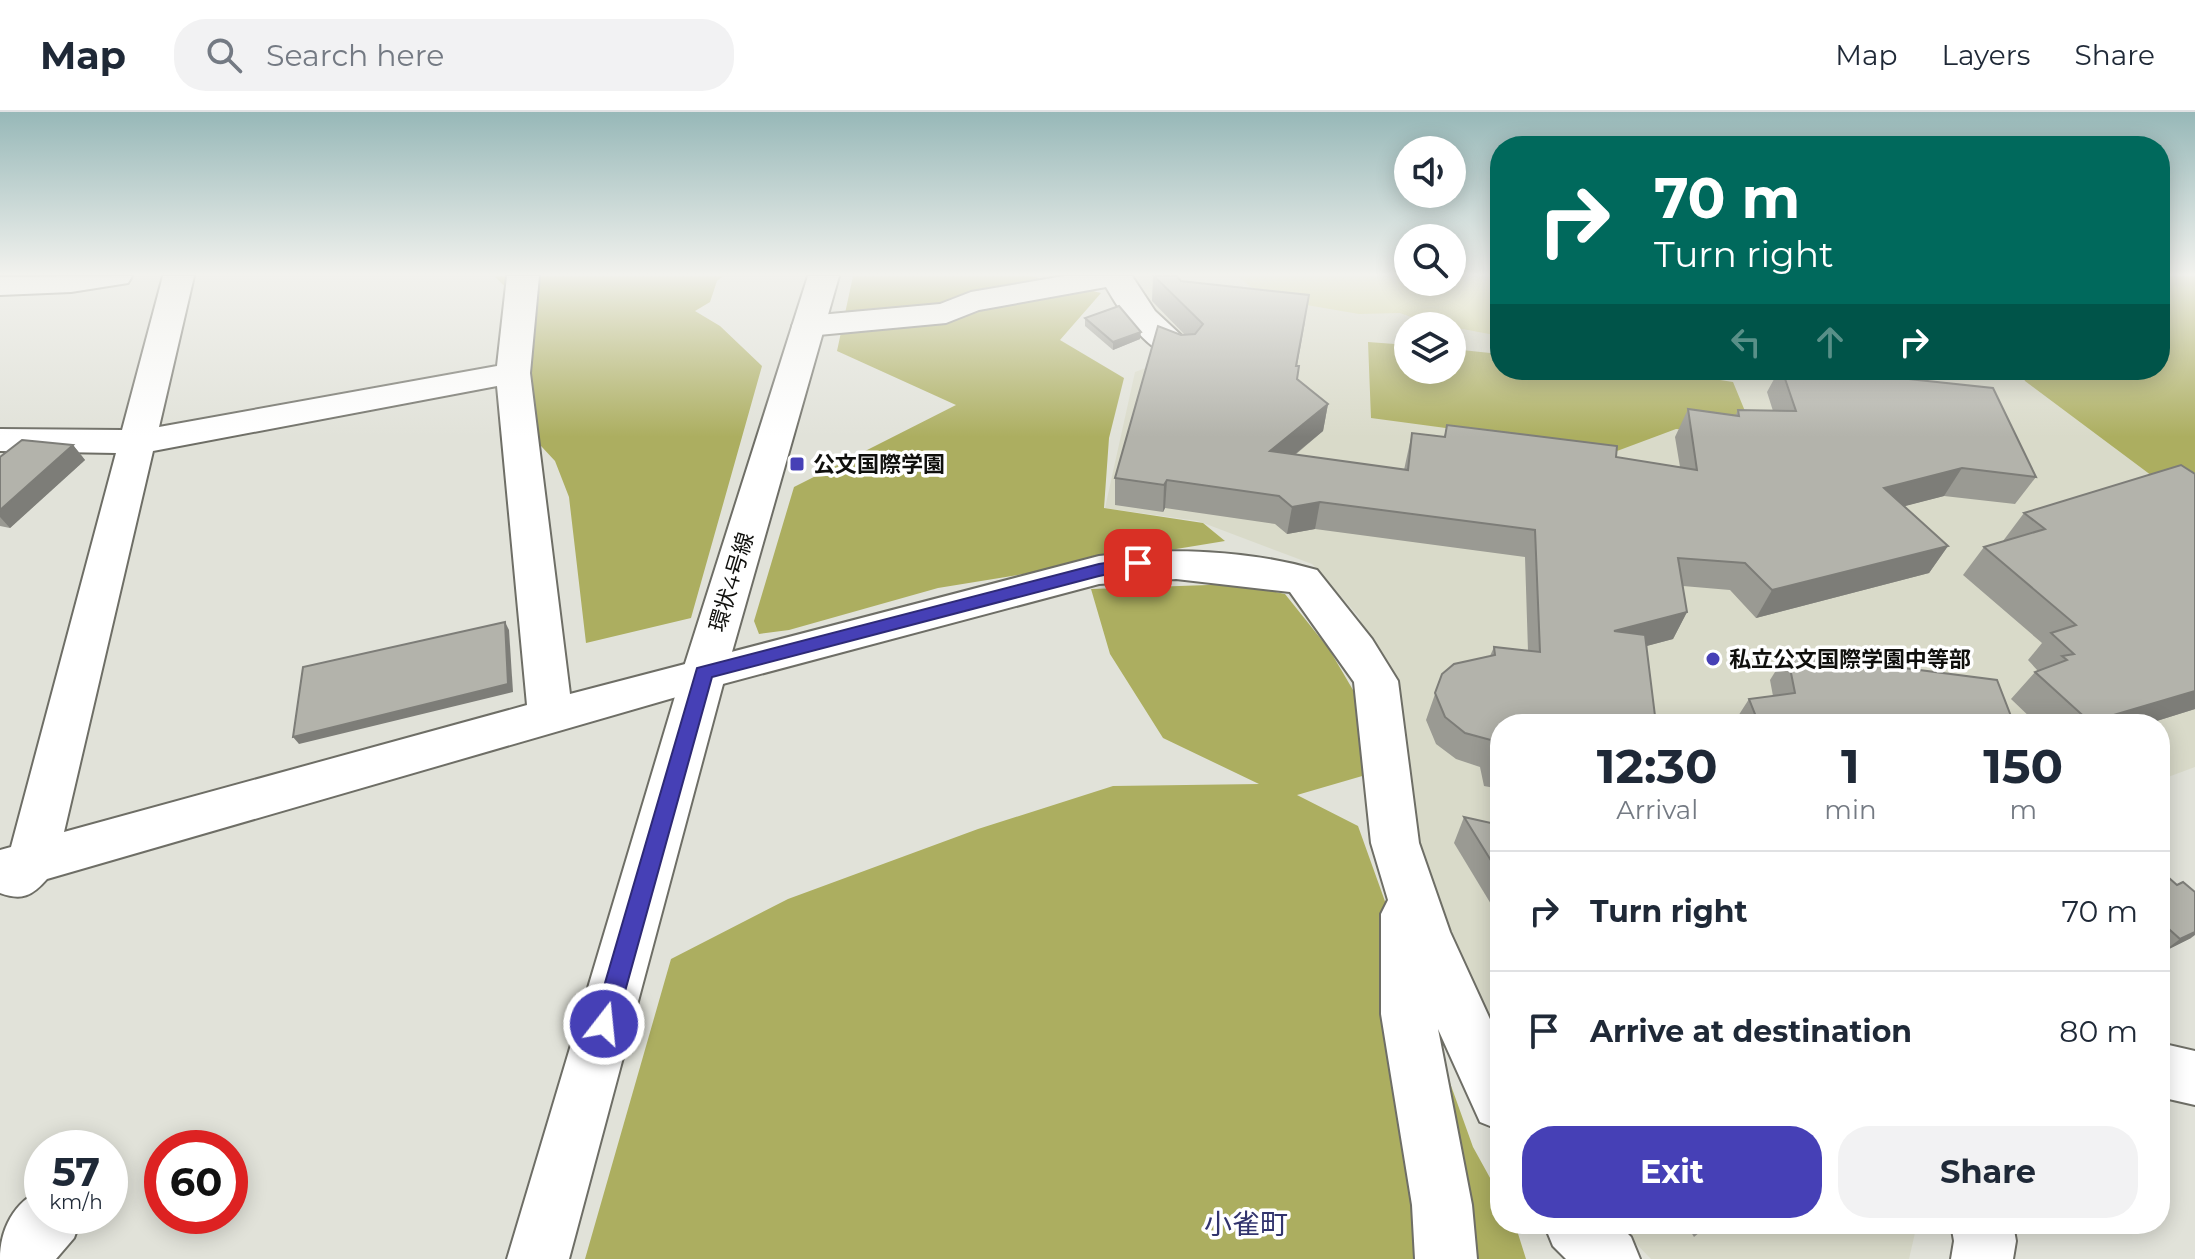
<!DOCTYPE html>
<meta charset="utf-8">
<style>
:root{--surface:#fff;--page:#f2f2f3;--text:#1f2937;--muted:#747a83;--line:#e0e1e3;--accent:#4640b6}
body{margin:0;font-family:Montserrat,"Noto Sans JP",sans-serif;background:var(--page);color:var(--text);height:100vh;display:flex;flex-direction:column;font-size:30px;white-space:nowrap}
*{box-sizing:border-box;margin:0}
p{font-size:26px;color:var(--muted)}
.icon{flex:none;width:44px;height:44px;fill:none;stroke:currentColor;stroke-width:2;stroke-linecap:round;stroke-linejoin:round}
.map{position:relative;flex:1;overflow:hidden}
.details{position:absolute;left:1490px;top:602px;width:680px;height:520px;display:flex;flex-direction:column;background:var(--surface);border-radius:32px;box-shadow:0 4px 20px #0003}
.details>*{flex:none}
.guide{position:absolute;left:1490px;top:24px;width:680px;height:244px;border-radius:32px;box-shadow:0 4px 20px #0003;background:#00695c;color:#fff;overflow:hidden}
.buttons{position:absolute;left:1394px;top:24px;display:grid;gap:16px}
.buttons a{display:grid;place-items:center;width:72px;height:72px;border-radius:50%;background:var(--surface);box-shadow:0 4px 20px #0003;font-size:40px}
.speed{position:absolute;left:24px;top:1018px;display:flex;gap:16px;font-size:40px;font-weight:700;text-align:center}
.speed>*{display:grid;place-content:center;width:104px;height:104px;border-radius:50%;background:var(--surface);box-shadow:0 4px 20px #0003;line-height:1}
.speed small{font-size:20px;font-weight:400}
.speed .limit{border:12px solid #d22;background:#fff;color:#111}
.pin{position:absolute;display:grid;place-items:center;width:68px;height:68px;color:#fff;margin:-34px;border-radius:16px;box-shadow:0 4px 12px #0006}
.me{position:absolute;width:88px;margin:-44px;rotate:16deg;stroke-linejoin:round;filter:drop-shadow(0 0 6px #0008)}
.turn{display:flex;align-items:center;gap:28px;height:168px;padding:0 32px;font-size:36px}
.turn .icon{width:104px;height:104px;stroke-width:2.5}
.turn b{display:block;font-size:56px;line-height:68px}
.lanes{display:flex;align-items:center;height:76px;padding:0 32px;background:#0003;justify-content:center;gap:40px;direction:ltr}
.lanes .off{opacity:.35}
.eta{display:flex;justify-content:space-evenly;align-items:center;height:136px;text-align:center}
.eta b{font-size:48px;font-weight:700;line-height:56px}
.cta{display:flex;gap:16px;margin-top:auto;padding:16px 32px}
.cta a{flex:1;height:92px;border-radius:32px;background:var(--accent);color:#fff;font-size:32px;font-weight:700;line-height:92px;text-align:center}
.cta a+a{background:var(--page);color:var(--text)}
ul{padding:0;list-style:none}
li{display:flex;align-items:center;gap:24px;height:120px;padding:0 32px;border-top:2px solid var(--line)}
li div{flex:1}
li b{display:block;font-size:30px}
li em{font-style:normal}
header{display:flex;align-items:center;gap:48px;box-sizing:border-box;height:112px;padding:0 40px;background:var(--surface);border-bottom:2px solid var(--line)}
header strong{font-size:38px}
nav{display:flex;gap:44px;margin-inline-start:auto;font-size:28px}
.search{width:560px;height:72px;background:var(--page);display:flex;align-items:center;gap:20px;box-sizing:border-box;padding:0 28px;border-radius:32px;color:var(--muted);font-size:30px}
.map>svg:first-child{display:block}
</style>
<header>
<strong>Map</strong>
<div class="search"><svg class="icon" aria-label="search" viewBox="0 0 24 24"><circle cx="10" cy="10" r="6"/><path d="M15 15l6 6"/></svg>Search here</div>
<nav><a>Map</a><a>Layers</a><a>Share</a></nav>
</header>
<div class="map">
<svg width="2195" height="1147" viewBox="0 0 2195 1147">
<rect width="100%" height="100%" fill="#e1e2d9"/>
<g fill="#d9dac9" fill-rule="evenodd">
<path d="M 1126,164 L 1408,164 L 1408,170 L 1452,170 L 1452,164 L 1500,164 L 1500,258 L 2043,258 L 2195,390 L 2195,655 L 2160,668 L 2160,612 L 1500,612 L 1500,934 L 1460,868 L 1415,735 L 1400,617 L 1359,505 L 1312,452 L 1198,409 L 1105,396 L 1135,260 L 1189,240 ZM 1408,214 L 1452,214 L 1452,258 L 1408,258 Z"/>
<path d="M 1617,1112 L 1917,1112 L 1909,1147 L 1651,1147 Z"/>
</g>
<path fill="#d1d39b" d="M 1237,164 L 1408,164 L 1408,170 L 1452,170 L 1452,164 L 1500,164 L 1500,224 L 1425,210 L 1400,201 L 1359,202 L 1265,186 Z"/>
<g fill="#acae60">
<path d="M 494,164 L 723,164 L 717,169 L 710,190 L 695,199 L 720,214 L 762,254 L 691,506 L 586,531 L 569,385 L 555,349 L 514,305 L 531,199 Z"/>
<path d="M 853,164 L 1031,164 L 1101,181 L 1060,228 L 1124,266 L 1109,326 L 1104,396 L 1203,411 L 1225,429 L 938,476 L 789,518 L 759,522 L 754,509 L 794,375 L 956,293 L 837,239 Z"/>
<path d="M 2160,164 L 2195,164 L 2195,396 L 2025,269 L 2020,258 L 2160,258 Z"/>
<path d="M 1368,230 L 1408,233 L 1408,258 L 1452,258 L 1452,237 L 1500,242 L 1500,258 L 1656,258 L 1733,270 L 1754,321 L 1676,317 L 1617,339 L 1371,306 Z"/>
<path d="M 1238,472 L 1285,482 L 1329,537 L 1370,607 L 1376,660 L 1297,683 L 1358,714 L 1473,1035 L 1500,1084 L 1500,1112 L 1515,1112 L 1526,1147 L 585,1147 L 671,847 L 788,787 L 978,717 L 1113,674 L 1259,672 L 1163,626 L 1110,542 L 1091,477 Z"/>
</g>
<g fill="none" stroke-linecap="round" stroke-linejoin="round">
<defs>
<g id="minor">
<path d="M 132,164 L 128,171 L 71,180 L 0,183 L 0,165 Z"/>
<path d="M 163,164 L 194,164 L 159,315 L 497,254 L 507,164 L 539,164 L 530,261 L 570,582 L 1099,444 C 1170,435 1248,438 1317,458 L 1372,527 L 1398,569 L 1419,731 L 1450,820 L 1500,929 L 1500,1018 L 1480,1010 L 1438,917 L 1472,1093 L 1477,1147 L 1415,1147 L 1412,1093 L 1381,902 L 1381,802 L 1388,788 L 1371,731 L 1354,570 L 1290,480 L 1176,467 L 1099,472 L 704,577 L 47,767 C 32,784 22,789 0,781 L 0,738 L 11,735 L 116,341 L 0,339 L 0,317 L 122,318 ZM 497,274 L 527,593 L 64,720 L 153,339 Z"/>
<path d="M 1064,164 L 1132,164 L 1155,199 L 1198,239 L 1193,246 C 1156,255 1122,203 1106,175 L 979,198 L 946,211 L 808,224 L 796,221 L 792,214 L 796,207 L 808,204 L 940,192 L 971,180 Z"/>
<path d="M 2160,931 L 2195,939 L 2195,993 L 2160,985 Z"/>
<path d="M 42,1078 L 42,1104 L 82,1104 L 74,1126 L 56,1147 L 0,1147 C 0,1118 14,1089 42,1078 Z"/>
<path d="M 1544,1112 L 1618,1112 L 1631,1125 L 1640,1147 L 1566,1147 L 1553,1134 Z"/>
<path d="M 1951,1112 L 2013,1112 L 2016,1129 L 2013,1147 L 1951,1147 L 1954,1129 Z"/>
</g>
<path id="major" d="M 808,164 L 839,164 L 726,561 L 569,1147 L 507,1147 L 682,561 Z"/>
</defs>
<use href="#minor" stroke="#6e6e66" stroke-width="4"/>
<use href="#major" stroke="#6e6e66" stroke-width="4"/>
<use href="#minor" fill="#fff" fill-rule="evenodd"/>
<use href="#major" fill="#fff" fill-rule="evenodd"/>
</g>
<g fill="#9a9a93">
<path d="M 1153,164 L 1177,164 L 1181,169 L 1305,210 L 1297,254 L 1297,267 L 1328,292 L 1323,319 L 1295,343 L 1404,358 L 1412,321 L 1444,325 L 1447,313 L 1616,345 L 1680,355 L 1675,325 L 1688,297 L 1735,304 L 1738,298 L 1773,299 L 1767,280 L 1779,258 L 1824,258 L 2036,365 L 2015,392 L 1944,384 L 1904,394 L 1948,434 L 1929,461 L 1756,506 L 1730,478 L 1683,474 L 1687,500 L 1673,527 L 1646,534 L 1500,612 L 1500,677 L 1484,674 L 1480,655 L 1456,647 L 1436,632 L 1426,608 L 1442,562 L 1490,544 L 1494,535 L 1528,539 L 1525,445 L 1315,417 L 1287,422 L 1275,412 L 1165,396 L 1163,400 L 1115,393 L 1115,366 L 1181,223 L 1185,223 L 1152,189 Z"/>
<path d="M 1085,206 L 1140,227 L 1113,238 L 1085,214 Z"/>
<path d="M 73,333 L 85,348 L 10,416 L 0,414 L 0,345 Z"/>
<path d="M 2181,353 L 2195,597 L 2147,612 L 2037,612 L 2011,587 L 2035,560 L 2038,559 L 2028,548 L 2042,531 L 1963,463 L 1984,435 L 2003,429 L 2024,401 Z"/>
<path d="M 1787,541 L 2014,612 L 1733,612 L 1749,587 L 1773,584 L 1770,568 Z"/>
<path d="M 1464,705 L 1500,713 L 1500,807 L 1454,731 Z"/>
<path d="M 2160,758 L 2191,826 L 2163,840 L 2160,838 Z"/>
<path d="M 1686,1112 L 1710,1112 L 1694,1125 Z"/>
</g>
<g fill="#7d7d78">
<path d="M 1141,220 L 1140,227 L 1113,238 L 1113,230 Z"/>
<path d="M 1328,292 L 1323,319 L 1266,366 L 1270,339 Z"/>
<path d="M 73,333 L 85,348 L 10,416 L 0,405 L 0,398 Z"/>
<path d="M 1962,356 L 1944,384 L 1867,404 L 1884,376 Z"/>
<path d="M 1167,368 L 1165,396 L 1163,400 L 1164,373 Z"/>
<path d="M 1320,390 L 1315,417 L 1287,422 L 1292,395 Z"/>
<path d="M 1948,434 L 1929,461 L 1756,506 L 1772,478 Z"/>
<path d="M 1687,500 L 1673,527 L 1602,546 L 1614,519 Z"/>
<path d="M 505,510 L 509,518 L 513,580 L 299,632 L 293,625 Z"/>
<path d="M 2195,579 L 2195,597 L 2147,612 L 2088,612 L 2090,610 Z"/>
<path d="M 2195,820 L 2195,823 L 2191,826 L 2163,840 L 2180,827 Z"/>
</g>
<g fill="#b3b3ab" stroke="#7d7d78" stroke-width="2">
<path d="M 1154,164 L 1177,164 L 1181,169 L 1309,183 L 1296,254 L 1299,254 L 1297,267 L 1328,292 L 1270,339 L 1408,358 L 1412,321 L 1445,325 L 1447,313 L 1617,334 L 1616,345 L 1697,358 L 1688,297 L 1739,304 L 1738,298 L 1796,299 L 1782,258 L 1824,258 L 1993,276 L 2036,365 L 1962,356 L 1884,376 L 1948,434 L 1772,478 L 1745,451 L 1678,446 L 1687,500 L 1614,519 L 1645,523 L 1656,612 L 1500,612 L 1500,649 L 1494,648 L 1491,628 L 1465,621 L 1445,605 L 1435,581 L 1442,562 L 1454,552 L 1495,543 L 1494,535 L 1540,540 L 1535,418 L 1320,390 L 1292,395 L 1279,384 L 1167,368 L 1164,373 L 1115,366 L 1158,214 L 1181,223 L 1195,222 L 1203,212 Z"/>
<path d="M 1119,194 L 1141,220 L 1113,230 L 1085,206 Z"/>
<path d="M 22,328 L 73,333 L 0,398 L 0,345 Z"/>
<path d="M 2181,353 L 2195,362 L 2195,579 L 2090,610 L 2035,560 L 2067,548 L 2062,544 L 2074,542 L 2051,521 L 2076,513 L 1984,435 L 2045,417 L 2024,401 Z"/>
<path d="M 505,510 L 508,572 L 293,625 L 303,555 Z"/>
<path d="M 1787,541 L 1997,568 L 2014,612 L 1759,612 L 1749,587 L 1795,581 Z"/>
<path d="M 1464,705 L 1500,713 L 1500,763 Z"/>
<path d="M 2160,758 L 2177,773 L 2183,770 L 2195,780 L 2195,820 L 2180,827 L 2160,809 Z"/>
</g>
<linearGradient id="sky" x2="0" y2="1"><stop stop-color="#97b8b8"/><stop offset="0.5" stop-color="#f2f2ee"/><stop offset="1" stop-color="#f2f2ee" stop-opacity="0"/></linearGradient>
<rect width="2195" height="325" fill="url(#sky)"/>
<path fill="#4640b6" stroke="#2e2a76" stroke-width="2" d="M 1138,446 L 1144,447 L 1147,451 L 1144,455 L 1099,464 L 712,565 L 616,912 L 612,920 L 604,923 L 596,920 L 593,912 L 697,556 L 1099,452 Z"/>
<g fill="#4640b6" stroke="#fff" stroke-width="3">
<rect x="789" y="344" width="16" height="16" rx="4"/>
<circle cx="1713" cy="547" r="8"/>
</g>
<g text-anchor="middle" stroke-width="7" stroke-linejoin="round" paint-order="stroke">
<g font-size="22" font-weight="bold" fill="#10100d" stroke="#fff" text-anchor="start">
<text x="813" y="360">公文国際学園</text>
<text x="1729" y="555">私立公文国際学園中等部</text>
</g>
<g font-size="22" fill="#10100d" stroke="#fff">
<text transform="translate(731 470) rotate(-73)" y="8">環状4号線</text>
</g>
<g font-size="28" fill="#31336d" stroke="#fff">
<text x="1246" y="1122">小雀町</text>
</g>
</g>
</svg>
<div class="buttons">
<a><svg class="icon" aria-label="sound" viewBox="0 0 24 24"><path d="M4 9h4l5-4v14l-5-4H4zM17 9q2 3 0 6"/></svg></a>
<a><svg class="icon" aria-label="search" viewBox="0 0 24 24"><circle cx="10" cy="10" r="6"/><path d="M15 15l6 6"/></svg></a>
<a><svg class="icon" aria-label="layers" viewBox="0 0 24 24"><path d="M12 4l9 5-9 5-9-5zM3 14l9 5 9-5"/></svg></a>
</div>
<div class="speed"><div>57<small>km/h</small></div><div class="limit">60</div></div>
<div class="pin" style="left:1138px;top:451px;background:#d93025"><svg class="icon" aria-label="arrive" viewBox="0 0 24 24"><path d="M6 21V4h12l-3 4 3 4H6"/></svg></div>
<svg class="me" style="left:604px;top:912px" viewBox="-20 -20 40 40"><circle r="17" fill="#4640b6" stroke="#fff" stroke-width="3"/><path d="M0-11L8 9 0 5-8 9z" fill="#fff"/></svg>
<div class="guide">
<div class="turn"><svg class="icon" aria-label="right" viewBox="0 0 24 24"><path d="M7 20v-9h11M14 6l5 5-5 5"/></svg><div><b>70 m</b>Turn right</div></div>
<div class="lanes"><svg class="icon off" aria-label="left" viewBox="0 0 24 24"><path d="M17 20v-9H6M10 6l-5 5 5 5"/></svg><svg class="icon off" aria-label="ahead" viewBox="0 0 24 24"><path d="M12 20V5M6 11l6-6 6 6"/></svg><svg class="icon" aria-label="right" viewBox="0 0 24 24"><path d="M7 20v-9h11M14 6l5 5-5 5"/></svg></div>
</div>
<section class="details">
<div class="eta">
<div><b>12:30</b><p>Arrival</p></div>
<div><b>1</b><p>min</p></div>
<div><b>150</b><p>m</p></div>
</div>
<ul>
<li><svg class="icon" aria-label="right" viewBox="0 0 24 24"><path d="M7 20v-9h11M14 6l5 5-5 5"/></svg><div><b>Turn right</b></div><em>70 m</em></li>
<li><svg class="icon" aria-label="arrive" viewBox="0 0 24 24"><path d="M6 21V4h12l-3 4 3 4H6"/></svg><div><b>Arrive at destination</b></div><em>80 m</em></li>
</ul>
<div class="cta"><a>Exit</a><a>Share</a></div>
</section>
</div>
